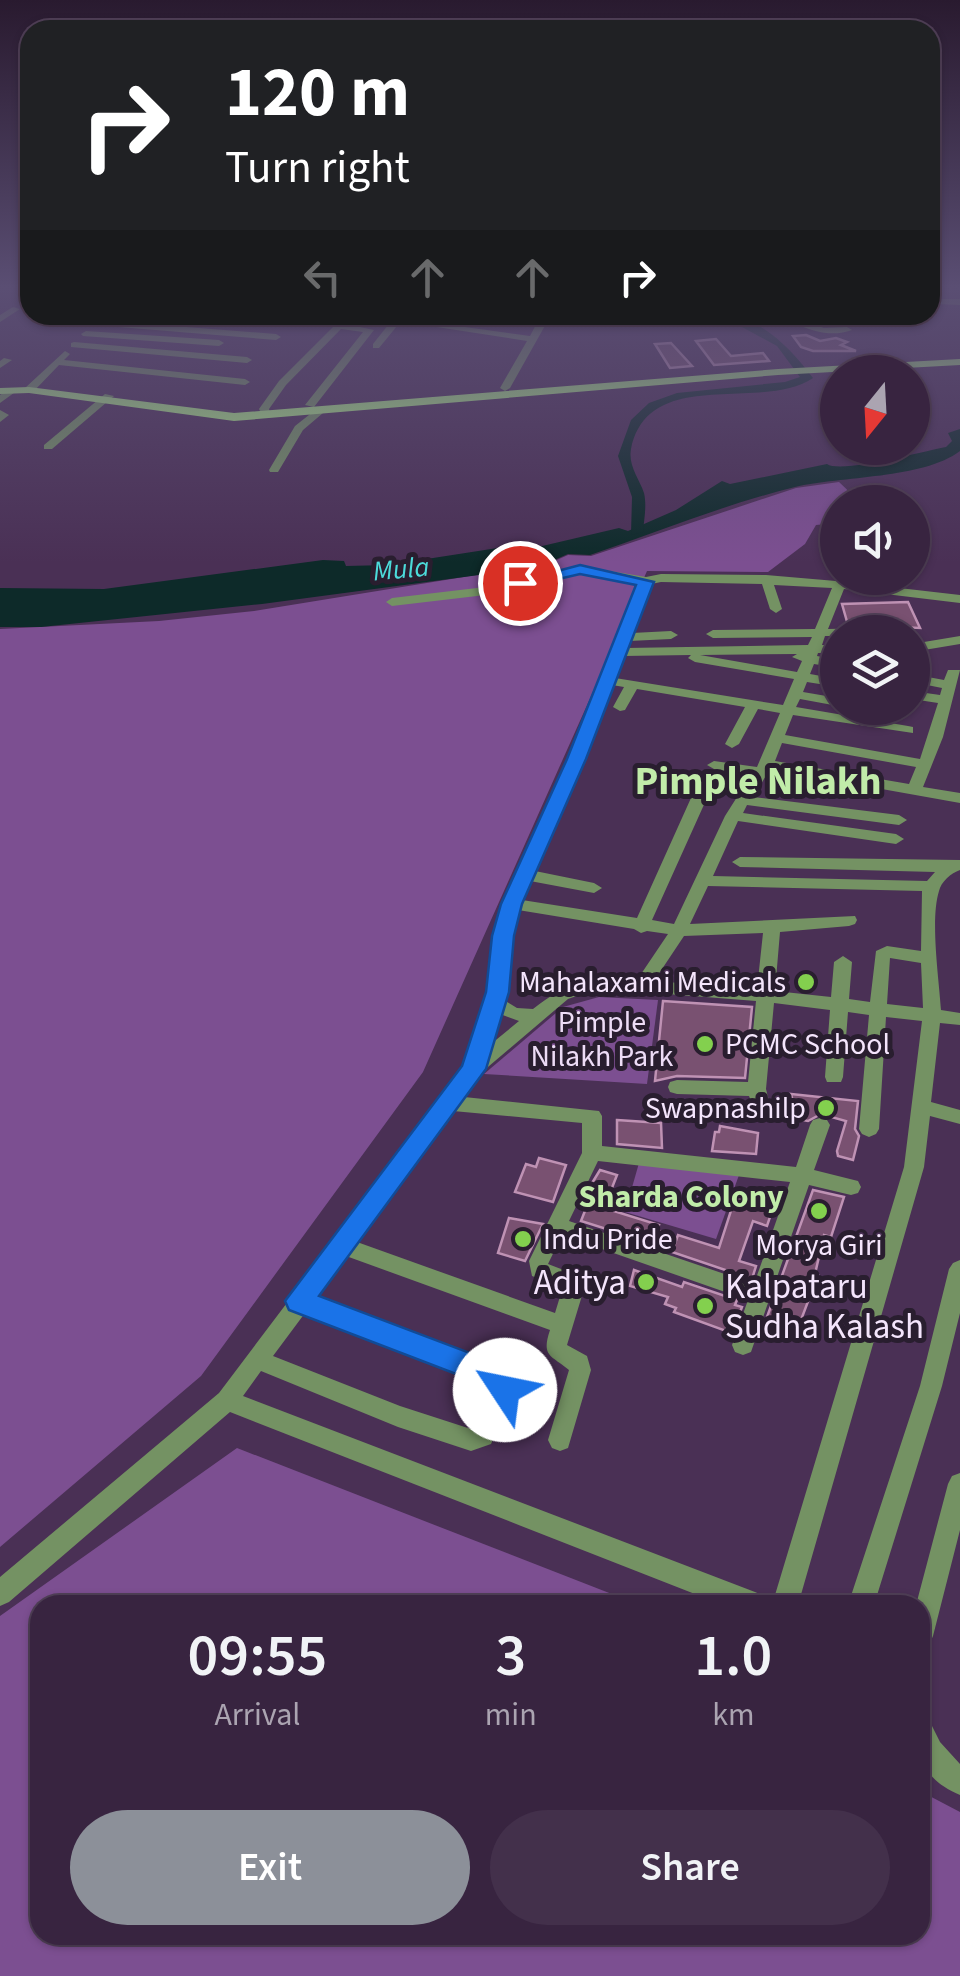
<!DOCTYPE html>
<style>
:root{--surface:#382440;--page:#43304b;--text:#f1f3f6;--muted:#aba4b1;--line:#524159;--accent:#8c9099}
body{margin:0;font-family:"Source Sans 3",sans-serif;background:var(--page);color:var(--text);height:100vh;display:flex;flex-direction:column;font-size:38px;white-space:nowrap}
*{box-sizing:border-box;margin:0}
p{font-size:32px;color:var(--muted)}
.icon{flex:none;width:55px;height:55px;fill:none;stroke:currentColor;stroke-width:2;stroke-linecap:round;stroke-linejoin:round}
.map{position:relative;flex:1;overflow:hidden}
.sheet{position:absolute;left:30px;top:1595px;width:900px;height:350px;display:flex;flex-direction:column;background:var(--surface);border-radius:30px;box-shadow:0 2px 8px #0004,0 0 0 2px var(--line)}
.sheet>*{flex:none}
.hud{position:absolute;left:20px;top:20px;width:920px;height:305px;border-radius:30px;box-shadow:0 2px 8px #0004,0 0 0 2px var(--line);background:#202124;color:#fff;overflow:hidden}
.needle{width:65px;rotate:198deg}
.buttons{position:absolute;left:820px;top:355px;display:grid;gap:20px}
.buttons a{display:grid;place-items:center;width:110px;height:110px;border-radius:50%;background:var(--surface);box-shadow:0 2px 8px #0004,0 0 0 2px var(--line);font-size:50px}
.pin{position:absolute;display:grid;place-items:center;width:85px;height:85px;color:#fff;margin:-42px;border:5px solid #fff;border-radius:50%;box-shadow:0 2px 10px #0007}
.me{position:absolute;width:110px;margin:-55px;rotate:304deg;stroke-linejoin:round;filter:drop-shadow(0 0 8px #0008)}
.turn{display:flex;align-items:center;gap:35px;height:210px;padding:0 40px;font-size:45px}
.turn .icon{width:130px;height:130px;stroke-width:2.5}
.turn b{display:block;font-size:70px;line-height:85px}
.lanes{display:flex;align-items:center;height:95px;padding:0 40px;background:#0003;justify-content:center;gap:50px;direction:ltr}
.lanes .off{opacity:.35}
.eta{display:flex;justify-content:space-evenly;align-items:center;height:170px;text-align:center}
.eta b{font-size:60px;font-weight:600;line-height:70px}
.primary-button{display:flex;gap:20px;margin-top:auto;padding:20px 40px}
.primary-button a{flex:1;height:115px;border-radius:60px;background:var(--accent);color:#fff;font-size:40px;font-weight:600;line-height:115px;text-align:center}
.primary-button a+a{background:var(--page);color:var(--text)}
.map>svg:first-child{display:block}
</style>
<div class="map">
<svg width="960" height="1976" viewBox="0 0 960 1976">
<rect width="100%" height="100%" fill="#4a3055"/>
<g fill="#7c4f91">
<path d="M 839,482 L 860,502 L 838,502 L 837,523 L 816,525 L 805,544 L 768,572 L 647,571 L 423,1072 L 201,1376 L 0,1547 L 0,629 L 159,621 L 254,611 L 520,568 L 536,569 L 568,555 L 591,556 L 796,488 Z"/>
<path d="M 599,997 L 658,1000 L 647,1084 L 484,1074 L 563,1007 Z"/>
<path d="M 639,1163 L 739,1175 L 716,1239 L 625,1212 Z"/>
<path d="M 237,1448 L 640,1605 L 40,1605 L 40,1935 L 920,1935 L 920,1791 L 960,1812 L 960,1976 L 0,1976 L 0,1616 Z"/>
</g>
<path fill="#0d2a29" d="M 960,429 L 960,451 C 923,479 841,476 795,487 C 726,504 657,532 590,555 L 568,554 L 536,568 L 518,565 L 494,573 L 262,604 L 41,627 L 0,627 L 0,588 L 104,589 L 323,560 L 344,561 L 346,566 L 388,565 L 504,547 L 538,547 L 619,528 L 628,531 L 676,510 L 722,481 L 730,484 L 827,464 C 841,474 924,451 946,447 L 952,441 L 948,433 Z"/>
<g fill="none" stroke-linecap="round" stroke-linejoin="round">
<path fill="#0d2a29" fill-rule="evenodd" d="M 720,315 C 760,315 791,349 813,378 C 760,413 649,365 631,449 C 628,466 639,478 644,493 C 647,506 644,519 643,532 L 631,535 L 632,497 L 618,456 L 631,420 L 649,403 L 677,393 L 785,382 L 800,377 L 777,346 Z"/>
</g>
<g fill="#795171" stroke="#bf92b4" stroke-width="2.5">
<path d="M 806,335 L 820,341 L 836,338 L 847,342 L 841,345 L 856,351 L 813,351 L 801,347 L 793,336 Z"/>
<path d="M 716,339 L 731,356 L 763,353 L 769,361 L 714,365 L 696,341 Z"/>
<path d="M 671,343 L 692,366 L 670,368 L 655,344 Z"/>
<path d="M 908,602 L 920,628 L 848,625 L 842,604 Z"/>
<path d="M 663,1001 L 752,1007 L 745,1078 L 677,1076 L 655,1081 Z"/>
<path d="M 791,1094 L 858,1101 L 855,1129 L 859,1136 L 853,1160 L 838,1156 L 837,1151 L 846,1121 L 821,1114 L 808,1121 L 786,1117 L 785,1097 L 792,1098 Z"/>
<path d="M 617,1120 L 661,1123 L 662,1148 L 617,1144 Z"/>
<path d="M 720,1126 L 758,1133 L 756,1154 L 712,1151 L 715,1132 L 719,1132 Z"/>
<path d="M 539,1158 L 566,1165 L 553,1202 L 515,1192 L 526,1164 L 536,1167 Z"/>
<path d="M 600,1170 L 617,1175 L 604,1208 L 659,1225 L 657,1230 L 662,1232 L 657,1245 L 581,1221 L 592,1193 L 589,1188 Z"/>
<path d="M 813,1190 L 844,1197 L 831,1237 L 824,1235 L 815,1274 L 818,1275 L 798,1328 L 767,1317 Z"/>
<path d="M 736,1195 L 773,1208 L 767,1226 L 753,1221 L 739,1261 L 756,1266 L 752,1279 L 672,1252 L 678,1235 L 719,1248 Z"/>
<path d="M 509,1218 L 543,1224 L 525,1261 L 498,1253 Z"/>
<path d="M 634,1270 L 682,1287 L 684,1282 L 737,1300 L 735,1305 L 742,1307 L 734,1328 L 728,1325 L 726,1331 L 674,1312 L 676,1308 L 665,1304 L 668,1297 L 630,1286 Z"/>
</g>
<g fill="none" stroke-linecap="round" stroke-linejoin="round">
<g fill="#749263" fill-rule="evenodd">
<path d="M 20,287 L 29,287 L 23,291 Z"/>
<path d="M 941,299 L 960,299 L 960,305 L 938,304 Z"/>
<path d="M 13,307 L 20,309 L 0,322 L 0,315 Z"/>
<path d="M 193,315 L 312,320 L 317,323 L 312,326 L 198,318 Z"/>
<path d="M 310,315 L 383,317 L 378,320 L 351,319 L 346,324 L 374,330 L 314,407 L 305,405 L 363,332 L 341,329 L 286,385 L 269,409 L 271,417 L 263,417 L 259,409 L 279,381 L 341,319 Z"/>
<path d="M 396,315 L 406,315 L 379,348 L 373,348 L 373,344 Z"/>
<path d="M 541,315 L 551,315 L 510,388 L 505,391 L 500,388 L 527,341 L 417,324 L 422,321 L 530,336 Z"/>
<path d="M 799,315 L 809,315 L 806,322 L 824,328 L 847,327 L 852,330 C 833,337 816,332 798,325 Z"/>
<path d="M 97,320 L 276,334 L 281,337 L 276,340 L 94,325 L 94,321 Z"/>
<path d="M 86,331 L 219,340 L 224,343 L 219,346 L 83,336 L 81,334 Z"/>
<path d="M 74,342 L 247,357 L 252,360 L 247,363 L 71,347 L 71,343 Z"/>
<path d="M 65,351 L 70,354 L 64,360 L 245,379 L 250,382 L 245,385 L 59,365 L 33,392 L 25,392 L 25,388 Z"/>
<path d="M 4,358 L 12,360 L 0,368 L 0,361 Z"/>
<path d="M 9,388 L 18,390 L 0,403 L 0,395 Z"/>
<path d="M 105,394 L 114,396 L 52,449 L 44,449 L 44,445 Z"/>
<path d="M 0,410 L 9,415 L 0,422 Z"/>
<path d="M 314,411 L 323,413 L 303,430 L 278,472 L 270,472 L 269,470 L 295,426 Z"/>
<path d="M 581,566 L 646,577 L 661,574 L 766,575 L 836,581 L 841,578 L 847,582 L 960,595 L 960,603 L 844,589 L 828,629 L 869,628 L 876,632 L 838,632 L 838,636 L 825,636 L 822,645 L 838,645 L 838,653 L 818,653 L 817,656 L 838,660 L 838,668 L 814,664 L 810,674 L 838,679 L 838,687 L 807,682 L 803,692 L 838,698 L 838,706 L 800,699 L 796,707 L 908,726 L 913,727 L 913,733 L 793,715 L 785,735 L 920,759 L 938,703 L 912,699 L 912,691 L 940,695 L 942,688 L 912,682 L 912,674 L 944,680 L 948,670 L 960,670 L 943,737 L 923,787 L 960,793 L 960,803 L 770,769 L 753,797 L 899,815 L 907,820 L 899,825 L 747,805 L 743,813 L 896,834 L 904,839 L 896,844 L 738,821 L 713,876 L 927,881 L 935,872 L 740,867 L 732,862 L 740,857 L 960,860 L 960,870 C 951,873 941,882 939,891 C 930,920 939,978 941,1010 L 960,1013 L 960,1025 L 940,1023 L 931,1102 L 960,1110 L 960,1124 L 930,1116 L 924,1167 L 798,1605 L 772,1605 L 904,1167 L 922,1021 L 886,1017 L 879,1129 L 876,1134 L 869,1137 L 862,1134 L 859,1129 L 869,1015 L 848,1012 L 843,1077 L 841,1082 L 827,1082 L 825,1077 L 830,1010 L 774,1003 L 766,1089 L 769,1101 L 767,1106 L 753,1106 L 749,1096 L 677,1094 L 670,1092 L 668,1087 L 670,1082 L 677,1080 L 748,1082 L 756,1001 L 642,992 L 588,992 L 568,999 L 482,1072 L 464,1097 L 599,1111 L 602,1116 L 602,1146 L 796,1167 L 810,1125 L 813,1120 L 820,1118 L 827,1120 L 830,1125 L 814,1170 L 858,1181 L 861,1187 L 858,1193 L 851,1195 L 809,1185 L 751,1352 L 743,1355 L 735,1352 L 732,1345 L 748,1300 L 562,1235 L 548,1264 L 574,1274 L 584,1289 L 567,1345 L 587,1356 L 591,1370 L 568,1448 L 560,1451 L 552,1448 L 548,1440 L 569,1370 C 551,1355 541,1357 550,1330 L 346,1256 L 316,1298 L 509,1371 L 516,1390 L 491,1444 L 471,1451 L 398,1427 L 261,1371 L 243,1396 L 755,1592 L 764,1596 L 768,1605 L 723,1605 L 230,1412 L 9,1602 L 0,1606 L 0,1577 L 219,1393 L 465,1067 L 489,993 L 495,935 L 504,904 L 569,759 L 639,583 L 581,574 L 494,594 L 392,606 L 386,602 L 392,598 L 494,586 ZM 661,582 L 762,584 L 770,609 L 776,613 L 782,609 L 774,585 L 832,588 L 815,629 L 713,630 L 706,634 L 713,638 L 812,637 L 808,645 L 626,648 L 629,641 L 671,639 L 678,635 L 671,631 L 632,633 L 651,584 ZM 797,654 L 792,657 L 802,661 L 797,672 L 700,655 ZM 691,655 L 688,658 L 695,662 L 794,679 L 783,705 L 615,678 L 623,656 ZM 612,685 L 624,687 L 613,707 L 620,711 L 625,710 L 637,689 L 745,707 L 725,744 L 732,748 L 739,744 L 758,709 L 780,713 L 757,767 L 714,761 L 707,765 L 714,769 L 751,775 L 725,816 L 674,924 L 652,920 L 707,798 L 699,793 L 691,798 L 637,918 L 522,900 L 530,881 L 594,893 L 602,888 L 594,883 L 535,871 ZM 782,743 L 916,767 L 909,784 L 775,761 ZM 708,886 L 922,891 L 921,951 L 887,946 L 876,951 L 870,1002 L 849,999 L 852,962 L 843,956 L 834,962 L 831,997 L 775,991 L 780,932 L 849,926 L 855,924 L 857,920 L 855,916 L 690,924 ZM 518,910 L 634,929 L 641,933 L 647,931 L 668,934 L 637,980 C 589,980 572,978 533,1009 L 517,1008 L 504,1000 L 511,935 ZM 763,933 L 757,989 L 654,981 L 684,936 ZM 890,958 L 921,963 L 923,1008 L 887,1004 ZM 500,1014 L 519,1021 L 491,1044 ZM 453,1111 L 582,1123 L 582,1153 L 529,1261 L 532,1276 L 560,1286 L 562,1290 L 555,1313 L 357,1242 ZM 598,1161 L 790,1182 L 754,1284 L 569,1221 ZM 305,1313 L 492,1385 L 494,1390 L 475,1428 L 471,1429 L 400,1406 L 273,1356 Z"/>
<path d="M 960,636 L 960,644 L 912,652 L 912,644 Z"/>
<path d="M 960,1260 L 960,1313 L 942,1386 L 874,1605 L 848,1605 L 920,1386 L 949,1269 L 953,1263 Z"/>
<path d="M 960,1473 L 960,1530 L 933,1636 L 929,1645 L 920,1649 L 920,1605 L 916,1605 L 948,1484 L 952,1476 Z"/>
<path d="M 920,1716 L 929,1720 L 940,1742 L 960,1764 L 960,1795 C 918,1777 920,1755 920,1716 Z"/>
</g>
<path fill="#a9e784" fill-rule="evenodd" d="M 960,359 L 960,365 L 778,375 L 234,421 L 29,393 L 0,394 L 0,388 L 29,387 L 234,413 L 778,369 Z"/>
</g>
<linearGradient id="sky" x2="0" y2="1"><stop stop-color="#291a2f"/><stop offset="0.51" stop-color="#5a4e73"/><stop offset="1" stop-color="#5a4e73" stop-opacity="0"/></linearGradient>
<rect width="960" height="563" fill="url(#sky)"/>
<path fill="#1a73e8" stroke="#114b97" stroke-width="2.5" d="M 580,565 L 654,582 L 586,759 L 522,904 L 514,936 L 509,992 L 486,1069 L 319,1296 L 512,1369 L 519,1390 L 515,1399 L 505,1403 L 494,1399 L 485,1385 L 289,1310 L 285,1301 L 462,1066 L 486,992 L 492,936 L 501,904 L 567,759 L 636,585 L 580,574 L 520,588 L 512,583 Z"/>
<g fill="#83d04e" stroke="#291e2f" stroke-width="4">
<circle cx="806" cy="982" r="10"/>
<circle cx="705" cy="1044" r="10"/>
<circle cx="826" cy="1108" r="10"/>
<circle cx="819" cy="1211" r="10"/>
<circle cx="523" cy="1239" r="10"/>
<circle cx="646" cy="1282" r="10"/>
<circle cx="705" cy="1306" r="10"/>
</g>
<g text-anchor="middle" stroke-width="10" stroke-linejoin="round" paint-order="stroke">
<g font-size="28" font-style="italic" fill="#4cdbda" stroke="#291e2f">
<text transform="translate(401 568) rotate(-5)" y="10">Mula</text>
</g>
<g font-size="30" fill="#f4e5fc" stroke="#291e2f" text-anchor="end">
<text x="786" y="992">Mahalaxami Medicals</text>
<text x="725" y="1054" text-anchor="start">PCMC School</text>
<text x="806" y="1118">Swapnashilp</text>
<text x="543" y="1249" text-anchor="start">Indu Pride</text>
<text x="819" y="1255" text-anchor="middle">Morya Giri</text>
</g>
<g font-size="30" fill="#eddcf6" stroke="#291e2f">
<text x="602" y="1032">Pimple<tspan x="602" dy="34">Nilakh Park</tspan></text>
</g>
<g font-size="32" font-weight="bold" fill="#c1eca9" stroke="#291e2f">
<text x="681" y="1207">Sharda Colony</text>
</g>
<g font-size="35" fill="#f4e5fc" stroke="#291e2f" text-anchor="end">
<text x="626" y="1294">Aditya</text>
<text x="725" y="1298" text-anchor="start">Kalpataru<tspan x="725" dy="40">Sudha Kalash</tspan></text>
</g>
<g font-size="40" font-weight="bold" fill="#c1eca9" stroke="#291e2f">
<text x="758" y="794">Pimple Nilakh</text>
</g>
</g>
</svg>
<div class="buttons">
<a><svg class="needle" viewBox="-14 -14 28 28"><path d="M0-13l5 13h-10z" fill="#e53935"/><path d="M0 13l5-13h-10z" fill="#aba4b1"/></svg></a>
<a><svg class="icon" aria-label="sound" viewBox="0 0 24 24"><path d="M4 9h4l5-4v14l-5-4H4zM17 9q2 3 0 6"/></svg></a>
<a><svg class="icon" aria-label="layers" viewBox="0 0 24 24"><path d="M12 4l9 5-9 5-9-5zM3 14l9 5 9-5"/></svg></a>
</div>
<div class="pin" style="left:520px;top:583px;background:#d93025"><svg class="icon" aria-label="arrive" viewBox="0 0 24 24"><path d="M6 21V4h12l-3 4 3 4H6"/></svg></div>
<svg class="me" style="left:505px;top:1390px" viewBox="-20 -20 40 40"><circle r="19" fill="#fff"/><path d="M0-13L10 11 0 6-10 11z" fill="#1a73e8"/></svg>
<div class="hud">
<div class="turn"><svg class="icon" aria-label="right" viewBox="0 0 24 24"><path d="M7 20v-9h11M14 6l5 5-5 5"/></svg><div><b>120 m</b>Turn right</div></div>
<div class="lanes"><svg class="icon off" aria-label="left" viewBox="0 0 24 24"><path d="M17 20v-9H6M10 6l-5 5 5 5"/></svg><svg class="icon off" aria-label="ahead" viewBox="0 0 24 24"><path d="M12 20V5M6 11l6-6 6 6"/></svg><svg class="icon off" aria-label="ahead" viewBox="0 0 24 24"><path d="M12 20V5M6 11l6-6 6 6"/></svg><svg class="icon" aria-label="right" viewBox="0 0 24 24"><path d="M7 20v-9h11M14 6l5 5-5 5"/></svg></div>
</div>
<section class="sheet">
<div class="eta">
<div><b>09:55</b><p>Arrival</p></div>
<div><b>3</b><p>min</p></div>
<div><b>1.0</b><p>km</p></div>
</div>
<div class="primary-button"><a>Exit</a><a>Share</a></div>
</section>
</div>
